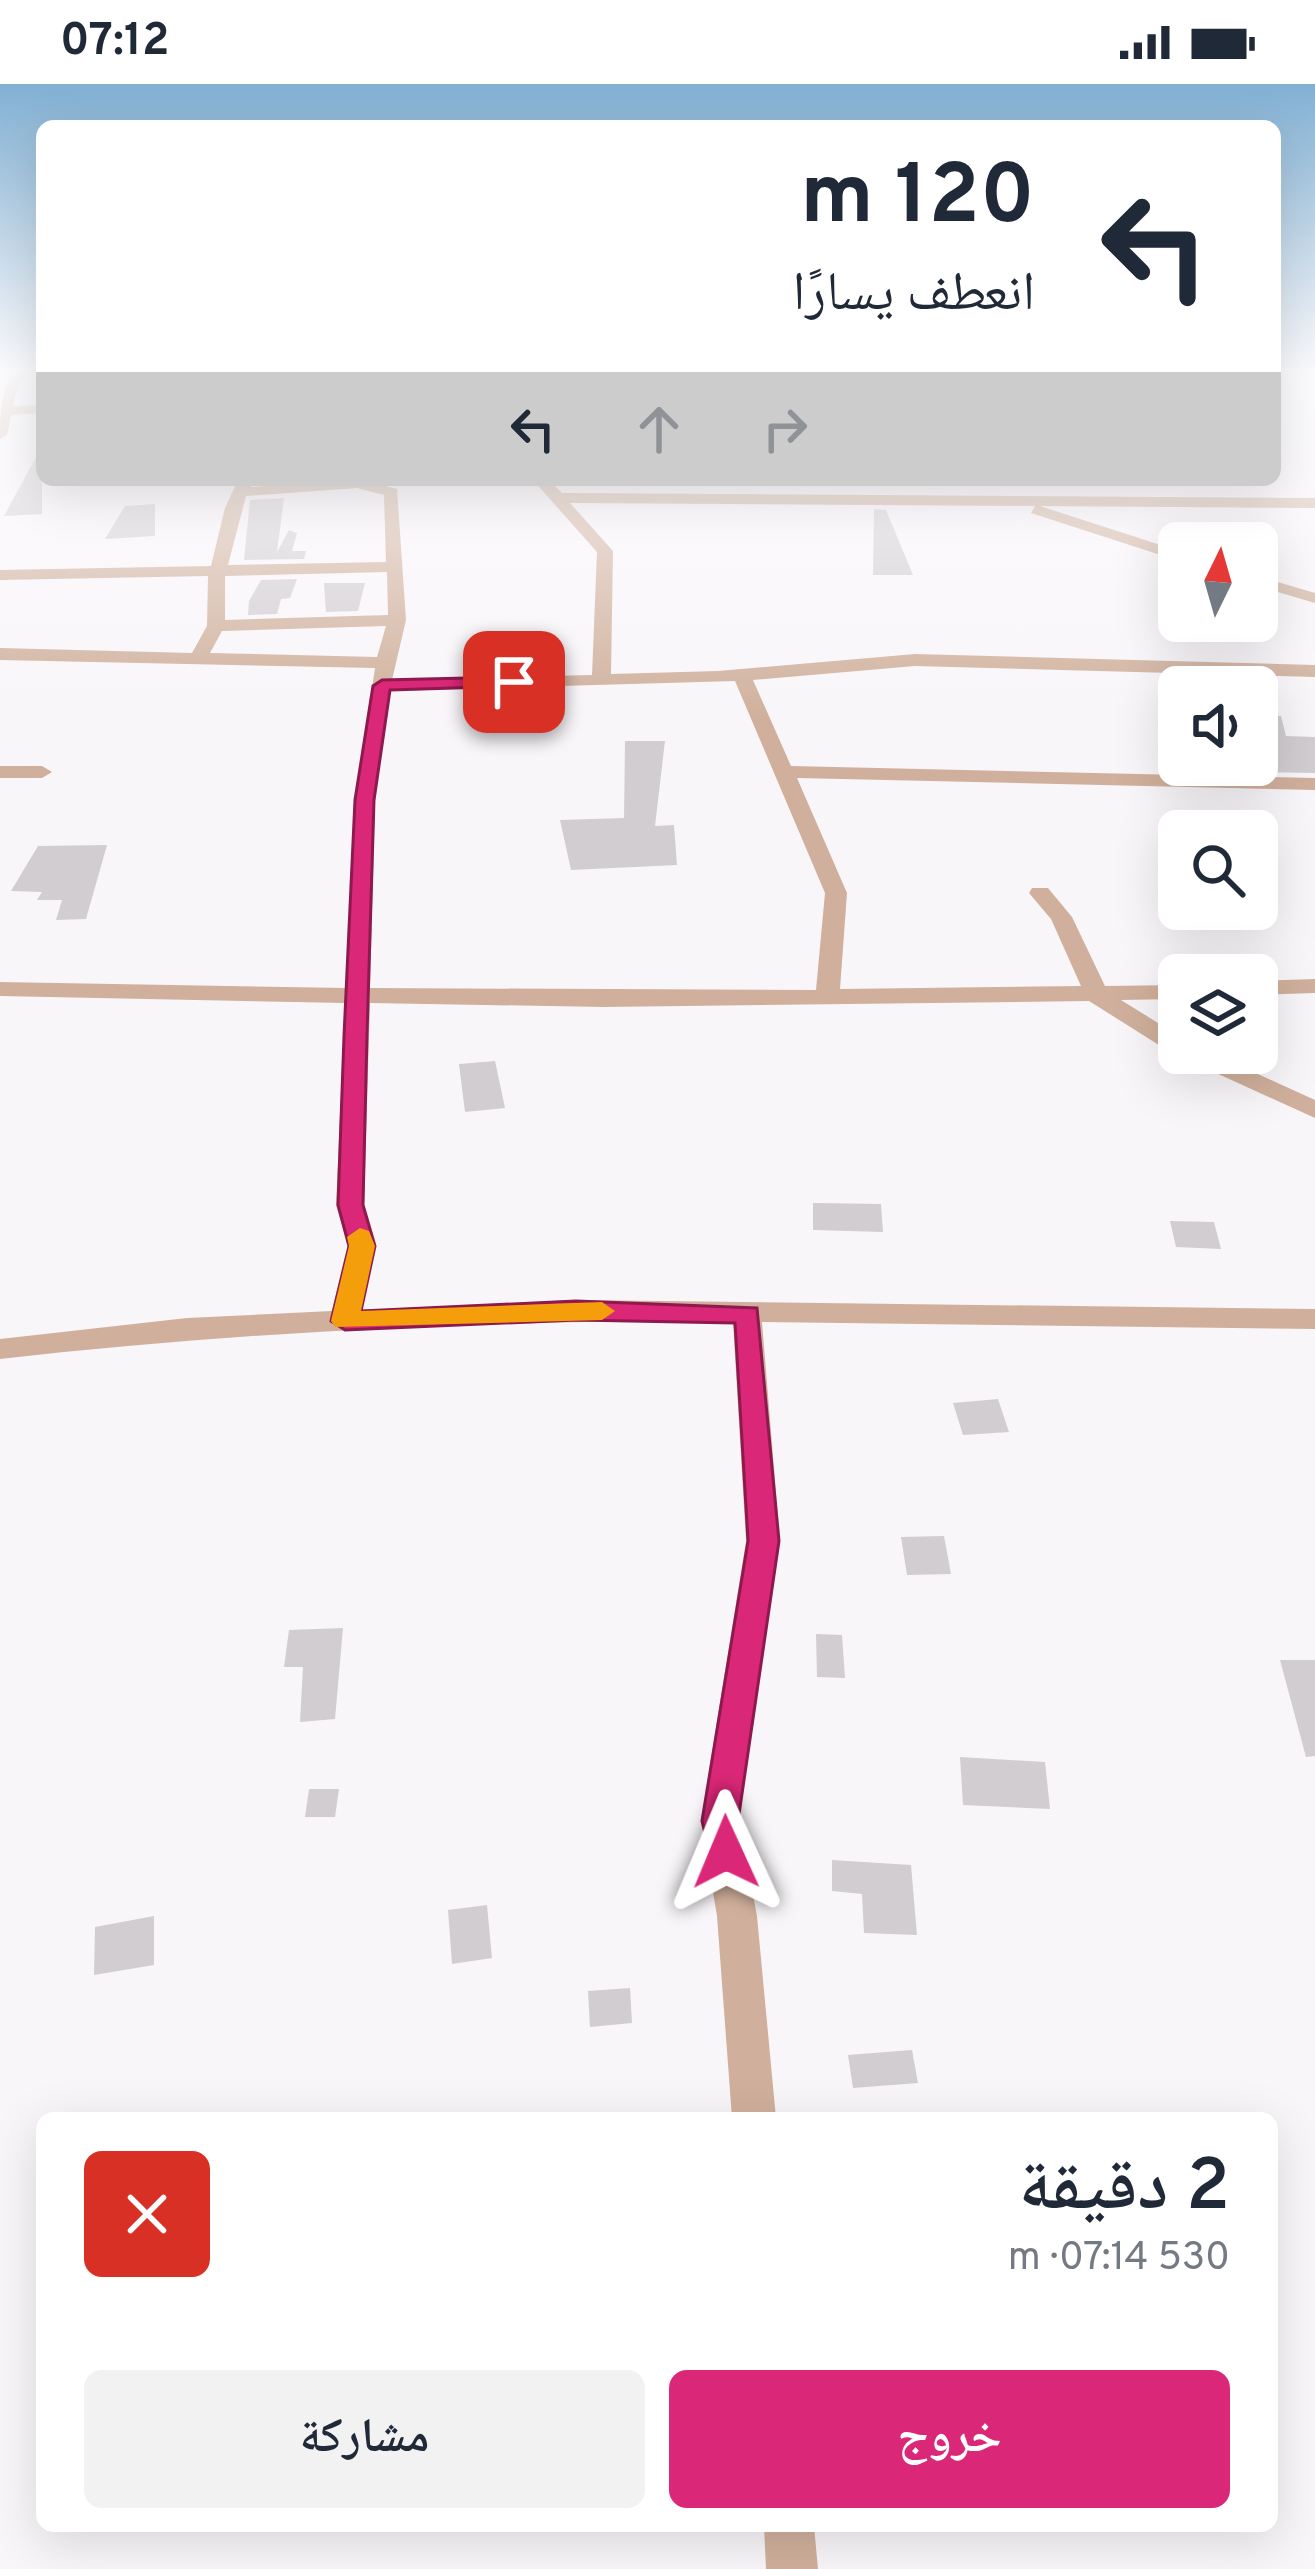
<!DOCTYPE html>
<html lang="ar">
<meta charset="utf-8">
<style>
:root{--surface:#fff;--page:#f2f2f3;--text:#1f2937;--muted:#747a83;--accent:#db2777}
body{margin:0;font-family:Overpass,"Noto Naskh Arabic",sans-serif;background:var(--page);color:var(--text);direction:rtl;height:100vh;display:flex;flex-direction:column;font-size:45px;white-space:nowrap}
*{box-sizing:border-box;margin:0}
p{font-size:39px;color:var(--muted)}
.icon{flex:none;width:66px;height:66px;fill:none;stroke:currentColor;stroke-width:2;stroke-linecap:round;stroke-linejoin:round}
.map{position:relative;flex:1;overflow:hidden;direction:ltr}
.sheet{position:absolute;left:36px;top:2028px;width:1242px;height:420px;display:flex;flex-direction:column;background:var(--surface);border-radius:18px;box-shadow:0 12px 48px #0002;direction:rtl}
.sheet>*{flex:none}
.hud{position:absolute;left:36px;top:36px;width:1245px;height:366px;border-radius:18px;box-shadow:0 12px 48px #0002;direction:rtl;background:#fff;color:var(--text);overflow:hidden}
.needle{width:78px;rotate:5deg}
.controls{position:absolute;left:1158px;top:438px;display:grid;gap:24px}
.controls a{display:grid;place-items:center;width:120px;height:120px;border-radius:18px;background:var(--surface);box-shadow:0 12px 48px #0002;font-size:60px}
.pin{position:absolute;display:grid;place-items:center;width:102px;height:102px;color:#fff;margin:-51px;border-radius:24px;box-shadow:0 6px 18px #0006}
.me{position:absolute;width:132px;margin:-66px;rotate:359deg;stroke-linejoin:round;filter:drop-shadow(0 0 9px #0008)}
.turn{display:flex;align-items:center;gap:42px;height:252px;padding:0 48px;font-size:54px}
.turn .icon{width:156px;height:156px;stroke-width:2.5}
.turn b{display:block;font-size:84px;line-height:102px}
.lanes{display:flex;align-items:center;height:114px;padding:0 48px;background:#0003;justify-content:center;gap:60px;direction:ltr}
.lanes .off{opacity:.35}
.round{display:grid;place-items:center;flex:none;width:126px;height:126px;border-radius:18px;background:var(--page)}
.summary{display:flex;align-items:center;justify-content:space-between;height:204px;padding:0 48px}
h1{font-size:72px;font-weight:600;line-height:90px}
.cta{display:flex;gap:24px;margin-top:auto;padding:24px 48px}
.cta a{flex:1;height:138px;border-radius:18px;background:var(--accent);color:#fff;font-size:48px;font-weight:600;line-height:138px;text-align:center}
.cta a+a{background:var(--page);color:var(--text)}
.status{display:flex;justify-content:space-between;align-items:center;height:84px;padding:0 60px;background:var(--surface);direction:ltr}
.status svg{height:33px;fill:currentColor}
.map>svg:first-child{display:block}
</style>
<div class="status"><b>07:12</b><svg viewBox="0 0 49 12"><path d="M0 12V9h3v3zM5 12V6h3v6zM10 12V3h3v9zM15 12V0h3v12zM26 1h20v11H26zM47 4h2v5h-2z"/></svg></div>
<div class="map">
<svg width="1315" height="2485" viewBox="0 0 1315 2485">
<rect width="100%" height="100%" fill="#f9f6fa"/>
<g fill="#d2cdd0">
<path d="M 42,362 L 42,430 L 4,432 Z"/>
<path d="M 284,414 L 277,468 L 289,446 L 297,449 L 292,467 L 306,467 L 304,475 L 244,476 L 250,416 Z"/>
<path d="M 155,420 L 155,452 L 105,455 L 125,422 Z"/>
<path d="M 874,425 L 886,426 L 913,491 L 873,491 Z"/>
<path d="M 297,495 L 290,514 L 281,515 L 277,530 L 248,531 L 249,517 L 261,496 Z"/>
<path d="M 324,499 L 365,499 L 358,527 L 326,528 Z"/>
<path d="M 1257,631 L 1281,632 L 1286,652 L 1315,653 L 1315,689 L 1257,688 Z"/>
<path d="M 625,657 L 665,657 L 655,742 L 674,741 L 677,781 L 571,786 L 560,736 L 624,734 Z"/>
<path d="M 107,761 L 86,835 L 56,836 L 62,816 L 37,816 L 42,808 L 11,807 L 38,762 Z"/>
<path d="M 495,977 L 505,1024 L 465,1028 L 459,980 Z"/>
<path d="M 813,1119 L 881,1120 L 883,1148 L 813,1146 Z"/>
<path d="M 1170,1137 L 1214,1138 L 1221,1165 L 1176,1163 Z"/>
<path d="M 998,1315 L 1009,1348 L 963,1351 L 953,1319 Z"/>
<path d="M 944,1452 L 951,1490 L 907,1491 L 901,1453 Z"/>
<path d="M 343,1544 L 335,1635 L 300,1638 L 303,1583 L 284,1583 L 289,1546 Z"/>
<path d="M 816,1550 L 842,1551 L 845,1594 L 817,1593 Z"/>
<path d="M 1280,1576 L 1315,1576 L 1315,1672 L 1306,1673 Z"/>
<path d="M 960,1673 L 1045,1678 L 1050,1725 L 963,1721 Z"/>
<path d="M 309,1705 L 339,1705 L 335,1733 L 305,1733 Z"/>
<path d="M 832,1776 L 911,1781 L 917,1851 L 864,1849 L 862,1810 L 832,1807 Z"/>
<path d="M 487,1821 L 492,1874 L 452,1880 L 448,1826 Z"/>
<path d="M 154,1832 L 154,1881 L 94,1891 L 95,1843 Z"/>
<path d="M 630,1904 L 632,1939 L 590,1943 L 588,1907 Z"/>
<path d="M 912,1966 L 918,1999 L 853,2004 L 848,1971 Z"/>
</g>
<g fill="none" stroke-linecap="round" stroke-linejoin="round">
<g fill="#d0b09c" fill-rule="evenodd">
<path d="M 14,288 L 29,288 L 18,301 L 13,322 L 42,321 L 42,329 L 11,331 L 7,351 L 0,355 C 0,331 0,307 14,288 Z"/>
<path d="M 238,396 L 254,396 L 251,403 L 363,396 L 397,405 L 406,536 L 392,596 L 592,591 L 597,468 L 533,396 L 549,396 L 562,409 L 1315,414 L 1315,424 L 1040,422 L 1179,467 L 1179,477 L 1031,429 L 1035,422 L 570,419 L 613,467 L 611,590 L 718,587 L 915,570 L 1315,581 L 1315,593 L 915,582 L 753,596 L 791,682 L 1315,694 L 1315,706 L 797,694 L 847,809 L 840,905 L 1081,902 L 1051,835 L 1029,809 L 1032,804 L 1048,804 L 1072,833 L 1105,902 L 1179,901 L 1179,915 L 1121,916 L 1179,952 L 1179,969 L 1212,969 L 1315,1016 L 1315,1034 L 1170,968 L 1089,917 L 604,923 L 370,919 L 364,1121 L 376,1162 L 362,1226 L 576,1216 L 1315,1225 L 1315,1245 L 762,1238 L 780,1457 L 739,1737 L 757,1832 L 776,2034 L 732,2034 L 717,1832 L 701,1737 L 746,1457 L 733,1238 C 488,1235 243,1248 0,1275 L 0,1255 L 187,1234 L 332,1227 L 348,1162 L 336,1121 L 345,919 L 0,912 L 0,898 L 346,904 L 355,717 L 375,584 L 0,576 L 0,564 L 192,569 L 207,542 L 208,492 L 0,496 L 0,486 L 211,482 L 225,424 ZM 357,404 L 384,411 L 386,478 L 228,481 L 246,412 ZM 387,488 L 388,531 L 225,536 L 225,492 ZM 386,542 L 377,573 L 210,569 L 222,547 ZM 735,597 L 825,809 L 816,906 L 370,904 L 375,717 L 390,607 Z"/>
<path d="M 1257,492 L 1315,509 L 1315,519 L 1257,502 Z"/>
<path d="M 0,682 L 42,682 L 52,688 L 42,694 L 0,694 Z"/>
<path d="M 1315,895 L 1315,909 L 1257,911 L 1257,897 Z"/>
<path d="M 764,2442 L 814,2442 L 818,2485 L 766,2485 Z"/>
</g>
</g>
<linearGradient id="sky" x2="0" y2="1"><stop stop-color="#81b0d3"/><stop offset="0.45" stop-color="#fcfbfd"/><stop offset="1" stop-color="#fcfbfd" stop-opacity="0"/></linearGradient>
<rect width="1315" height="636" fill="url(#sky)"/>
<path fill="#db2777" stroke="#8e194d" stroke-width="3" d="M 514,593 L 522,598 L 520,602 L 390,606 L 374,716 L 367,952 L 363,1121 L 375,1162 L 361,1227 L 576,1217 L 757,1224 L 779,1457 L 738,1737 L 743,1768 L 738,1780 L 726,1784 L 713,1780 L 702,1737 L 748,1457 L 735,1239 L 576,1236 L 345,1246 L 331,1237 L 349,1162 L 338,1121 L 344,952 L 355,716 L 373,602 L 382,596 Z"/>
<path fill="#f59e0b" d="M 360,1144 L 369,1147 L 375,1162 L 361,1227 L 602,1218 L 615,1227 L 602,1236 L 335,1243 L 331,1237 L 349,1162 L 347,1153 Z"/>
</svg>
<div class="controls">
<a><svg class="needle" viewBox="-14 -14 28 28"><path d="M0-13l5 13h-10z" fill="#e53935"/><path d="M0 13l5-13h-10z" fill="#747a83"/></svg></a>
<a><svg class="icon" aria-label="sound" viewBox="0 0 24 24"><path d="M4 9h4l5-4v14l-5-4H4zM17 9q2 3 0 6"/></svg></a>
<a><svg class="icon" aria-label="search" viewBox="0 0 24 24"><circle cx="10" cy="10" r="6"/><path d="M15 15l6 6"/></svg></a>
<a><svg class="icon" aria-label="layers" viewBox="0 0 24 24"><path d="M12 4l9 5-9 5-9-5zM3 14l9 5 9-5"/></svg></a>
</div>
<div class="pin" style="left:514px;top:598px;background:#d93025"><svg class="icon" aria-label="arrive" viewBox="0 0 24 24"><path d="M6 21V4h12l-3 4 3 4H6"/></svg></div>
<svg class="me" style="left:726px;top:1768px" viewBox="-20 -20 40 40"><path d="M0-17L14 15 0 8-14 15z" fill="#db2777" stroke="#fff" stroke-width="4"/></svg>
<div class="hud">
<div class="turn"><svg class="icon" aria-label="left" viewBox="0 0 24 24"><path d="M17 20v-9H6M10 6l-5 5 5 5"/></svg><div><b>120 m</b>انعطف يسارًا</div></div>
<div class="lanes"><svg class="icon" aria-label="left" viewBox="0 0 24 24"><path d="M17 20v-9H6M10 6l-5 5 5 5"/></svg><svg class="icon off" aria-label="ahead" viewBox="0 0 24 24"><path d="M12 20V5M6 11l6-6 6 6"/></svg><svg class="icon off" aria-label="right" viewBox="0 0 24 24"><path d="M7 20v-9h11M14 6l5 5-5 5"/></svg></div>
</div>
<section class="sheet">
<div class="summary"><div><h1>2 دقيقة</h1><p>530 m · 07:14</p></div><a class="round" style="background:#d93025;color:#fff"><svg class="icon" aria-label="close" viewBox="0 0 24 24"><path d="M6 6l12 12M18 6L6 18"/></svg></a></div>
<div class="cta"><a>خروج</a><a>مشاركة</a></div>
</section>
</div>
